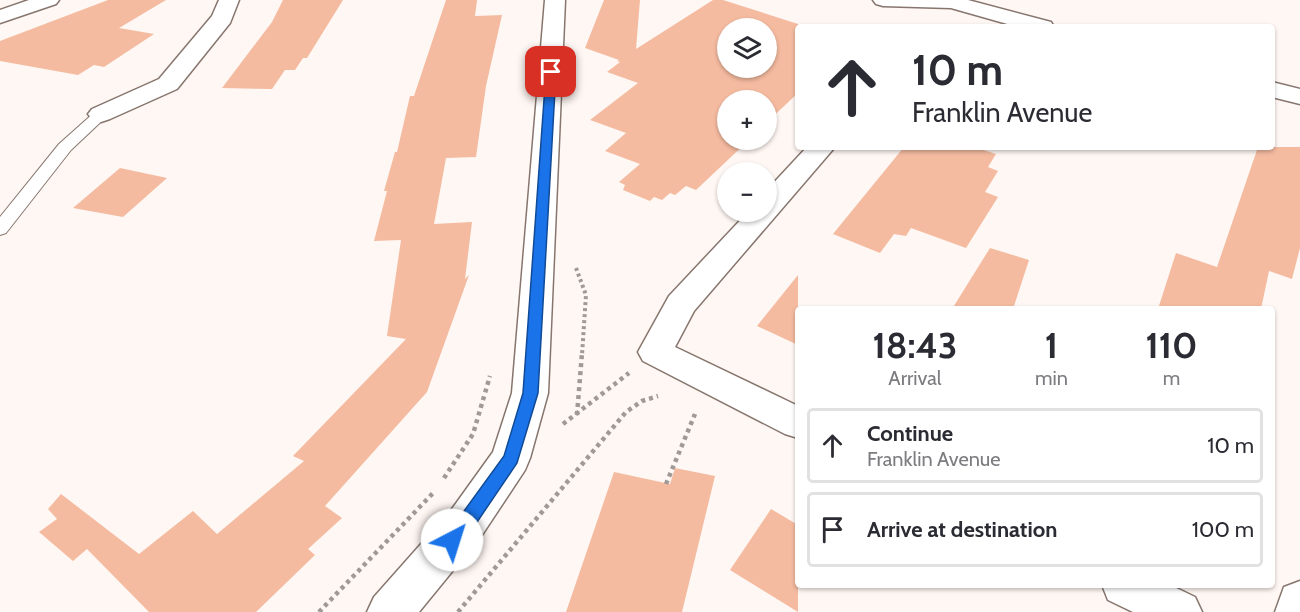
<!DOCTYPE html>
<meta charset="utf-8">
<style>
:root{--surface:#fff;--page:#f7f7f7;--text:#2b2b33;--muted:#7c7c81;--line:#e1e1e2}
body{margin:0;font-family:Cabin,sans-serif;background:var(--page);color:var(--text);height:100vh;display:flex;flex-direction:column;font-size:22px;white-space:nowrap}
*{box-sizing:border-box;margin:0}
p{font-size:20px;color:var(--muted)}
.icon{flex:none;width:33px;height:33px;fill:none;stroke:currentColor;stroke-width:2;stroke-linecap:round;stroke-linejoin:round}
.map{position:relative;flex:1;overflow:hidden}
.drawer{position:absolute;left:795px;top:306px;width:480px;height:282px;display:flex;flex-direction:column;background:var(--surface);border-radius:6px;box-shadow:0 2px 4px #0004}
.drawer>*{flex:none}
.hud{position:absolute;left:795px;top:24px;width:480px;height:126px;border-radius:6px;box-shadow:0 2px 4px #0004;background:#fff;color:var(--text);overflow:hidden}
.tools{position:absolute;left:717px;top:18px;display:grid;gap:12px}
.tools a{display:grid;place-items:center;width:60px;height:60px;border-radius:50%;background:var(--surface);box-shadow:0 2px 4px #0004;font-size:30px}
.pin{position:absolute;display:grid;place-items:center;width:51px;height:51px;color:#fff;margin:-26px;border-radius:12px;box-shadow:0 3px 9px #0006}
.me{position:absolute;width:66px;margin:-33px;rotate:40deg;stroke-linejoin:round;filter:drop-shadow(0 0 4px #0008)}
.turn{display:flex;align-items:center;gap:21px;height:126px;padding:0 18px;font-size:27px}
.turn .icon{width:78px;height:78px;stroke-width:2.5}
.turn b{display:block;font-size:42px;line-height:51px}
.eta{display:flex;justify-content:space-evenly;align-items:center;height:102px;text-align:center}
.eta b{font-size:36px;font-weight:800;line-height:42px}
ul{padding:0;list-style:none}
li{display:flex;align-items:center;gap:18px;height:75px;margin:0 12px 9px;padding:0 6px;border:3px solid var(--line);border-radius:6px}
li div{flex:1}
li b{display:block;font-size:22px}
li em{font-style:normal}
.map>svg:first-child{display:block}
</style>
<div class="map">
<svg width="1300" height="612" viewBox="0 0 1300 612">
<rect width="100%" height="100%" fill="#fff7f3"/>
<g fill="#f5bba0" fill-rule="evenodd">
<path d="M 108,0 L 166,0 L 119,28 L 154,34 L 104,67 L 94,65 L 78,75 L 0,61 L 0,41 Z"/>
<path d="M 283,0 L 343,0 L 307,58 L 303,58 L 295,70 L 285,70 L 272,89 L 222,88 L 272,22 Z"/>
<path d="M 446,0 L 477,0 L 475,16 L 502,15 L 486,86 L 476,157 L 446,158 L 434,224 L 472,222 L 465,279 L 469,275 L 427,392 L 325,506 L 342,518 L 308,549 L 315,555 L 256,612 L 149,612 L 87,549 L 73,561 L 39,532 L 57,519 L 48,509 L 61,494 L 139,554 L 193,511 L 217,534 L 304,461 L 293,456 L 406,339 L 387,336 L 401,240 L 374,241 L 387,191 L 384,191 L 395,152 L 397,152 L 410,96 L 414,96 Z"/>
<path d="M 604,0 L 640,0 L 636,49 L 713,0 L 723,0 L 798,24 L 798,93 L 766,123 L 766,100 L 728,100 L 728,140 L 749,140 L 696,190 L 686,186 L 675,195 L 670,193 L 662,200 L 654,197 L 650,201 L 623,190 L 625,185 L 619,182 L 640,164 L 605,151 L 626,133 L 590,120 L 638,83 L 607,72 L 620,62 L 617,61 L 619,60 L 585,48 ZM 728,28 L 766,28 L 766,68 L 728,68 Z"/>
<path d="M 904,147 L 974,147 L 996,154 L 988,167 L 998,171 L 985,192 L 998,197 L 966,248 L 911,228 L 906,236 L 894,234 L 880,253 L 833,234 Z"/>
<path d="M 1258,147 L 1300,147 L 1300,248 L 1292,279 L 1269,271 L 1261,309 L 1158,309 L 1176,253 L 1217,267 Z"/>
<path d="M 120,168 L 167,178 L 123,217 L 73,208 Z"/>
<path d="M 990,248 L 1029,260 L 1013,309 L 952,309 Z"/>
<path d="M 798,275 L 798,345 L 757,326 Z"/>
<path d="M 675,468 L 715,476 L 682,612 L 566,612 L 614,472 L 670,484 Z"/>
<path d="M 771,509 L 798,525 L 798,612 L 730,570 Z"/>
</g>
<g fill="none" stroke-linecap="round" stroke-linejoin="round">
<defs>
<path id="service" d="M 101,109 L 109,114 L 106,117 L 71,150 L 6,233 L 0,235 L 0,217 L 59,144 L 96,111 Z"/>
<g id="minor">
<path d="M 29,0 L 59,0 L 56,4 L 0,23 L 0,10 Z"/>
<path d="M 219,0 L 239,0 L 230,23 L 177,89 L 110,119 L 101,122 L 92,119 L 88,114 L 92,109 L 159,79 L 212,16 Z"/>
<path d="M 873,0 L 968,0 L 1051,22 L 1054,27 L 1018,27 L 951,8 L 883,6 L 876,4 Z"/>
<path d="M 1272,82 L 1300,89 L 1300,104 L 1272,97 Z"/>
<path d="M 807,147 L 835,147 L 694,311 L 675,347 L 798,406 L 798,438 L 785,434 L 643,361 L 638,352 L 669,296 L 748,212 L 766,212 L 766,191 Z"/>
<path d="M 1300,581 L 1300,612 L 1275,612 L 1284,587 Z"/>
<path d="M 1102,585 L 1170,585 L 1195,597 L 1202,612 L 1133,612 L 1108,600 Z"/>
</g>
<path id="tertiary" d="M 545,0 L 565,0 L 548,393 L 530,458 L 525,470 L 482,535 L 419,612 L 367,612 L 374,597 L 452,509 L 493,452 L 512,393 Z"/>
</defs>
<use href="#service" stroke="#87766e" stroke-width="2"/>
<use href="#minor" stroke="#87766e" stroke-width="3"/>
<use href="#tertiary" stroke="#87766e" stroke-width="3"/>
<path stroke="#a19996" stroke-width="4" stroke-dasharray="3 3" stroke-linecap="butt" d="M 576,268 L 586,295 L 582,355"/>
<g stroke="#a19996" stroke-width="4.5" stroke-dasharray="4 4" stroke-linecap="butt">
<path d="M 577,415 L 582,353"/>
<path d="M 563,424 L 629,373"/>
<path d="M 444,478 L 473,434 L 490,376"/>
<path d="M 666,484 L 695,414"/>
<path d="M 319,612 L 435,491"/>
<path d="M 458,612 L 626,412 L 642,401 L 658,396"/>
</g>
<use href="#service" fill="#fff" fill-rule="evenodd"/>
<use href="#minor" fill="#fff" fill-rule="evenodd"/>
<use href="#tertiary" fill="#fff" fill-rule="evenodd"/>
</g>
<path fill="#1a73e8" stroke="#114b97" stroke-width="1.5" d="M 551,69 L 556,72 L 538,393 L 517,463 L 473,528 L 458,546 L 452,548 L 445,546 L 443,540 L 504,456 L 523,393 L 546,72 Z"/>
</svg>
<div class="tools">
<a><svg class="icon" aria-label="layers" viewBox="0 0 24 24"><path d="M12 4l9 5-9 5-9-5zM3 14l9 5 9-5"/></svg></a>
<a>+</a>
<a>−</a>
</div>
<div class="pin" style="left:551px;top:72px;background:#d93025"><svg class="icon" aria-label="arrive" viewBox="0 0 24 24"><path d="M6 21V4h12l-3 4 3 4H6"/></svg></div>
<svg class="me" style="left:452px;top:540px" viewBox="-20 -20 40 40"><circle r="19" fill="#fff"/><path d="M0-13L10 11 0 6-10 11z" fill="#1a73e8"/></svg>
<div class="hud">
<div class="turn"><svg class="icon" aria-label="ahead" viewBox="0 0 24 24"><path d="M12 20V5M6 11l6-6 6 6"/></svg><div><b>10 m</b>Franklin Avenue</div></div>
</div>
<section class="drawer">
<div class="eta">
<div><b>18:43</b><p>Arrival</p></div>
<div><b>1</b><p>min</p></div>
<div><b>110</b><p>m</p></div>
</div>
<ul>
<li><svg class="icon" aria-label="ahead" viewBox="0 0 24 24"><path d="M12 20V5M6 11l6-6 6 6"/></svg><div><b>Continue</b><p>Franklin Avenue</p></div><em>10 m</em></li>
<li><svg class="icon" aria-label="arrive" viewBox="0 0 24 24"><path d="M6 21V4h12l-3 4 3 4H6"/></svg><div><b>Arrive at destination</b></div><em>100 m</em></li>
</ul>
</section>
</div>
